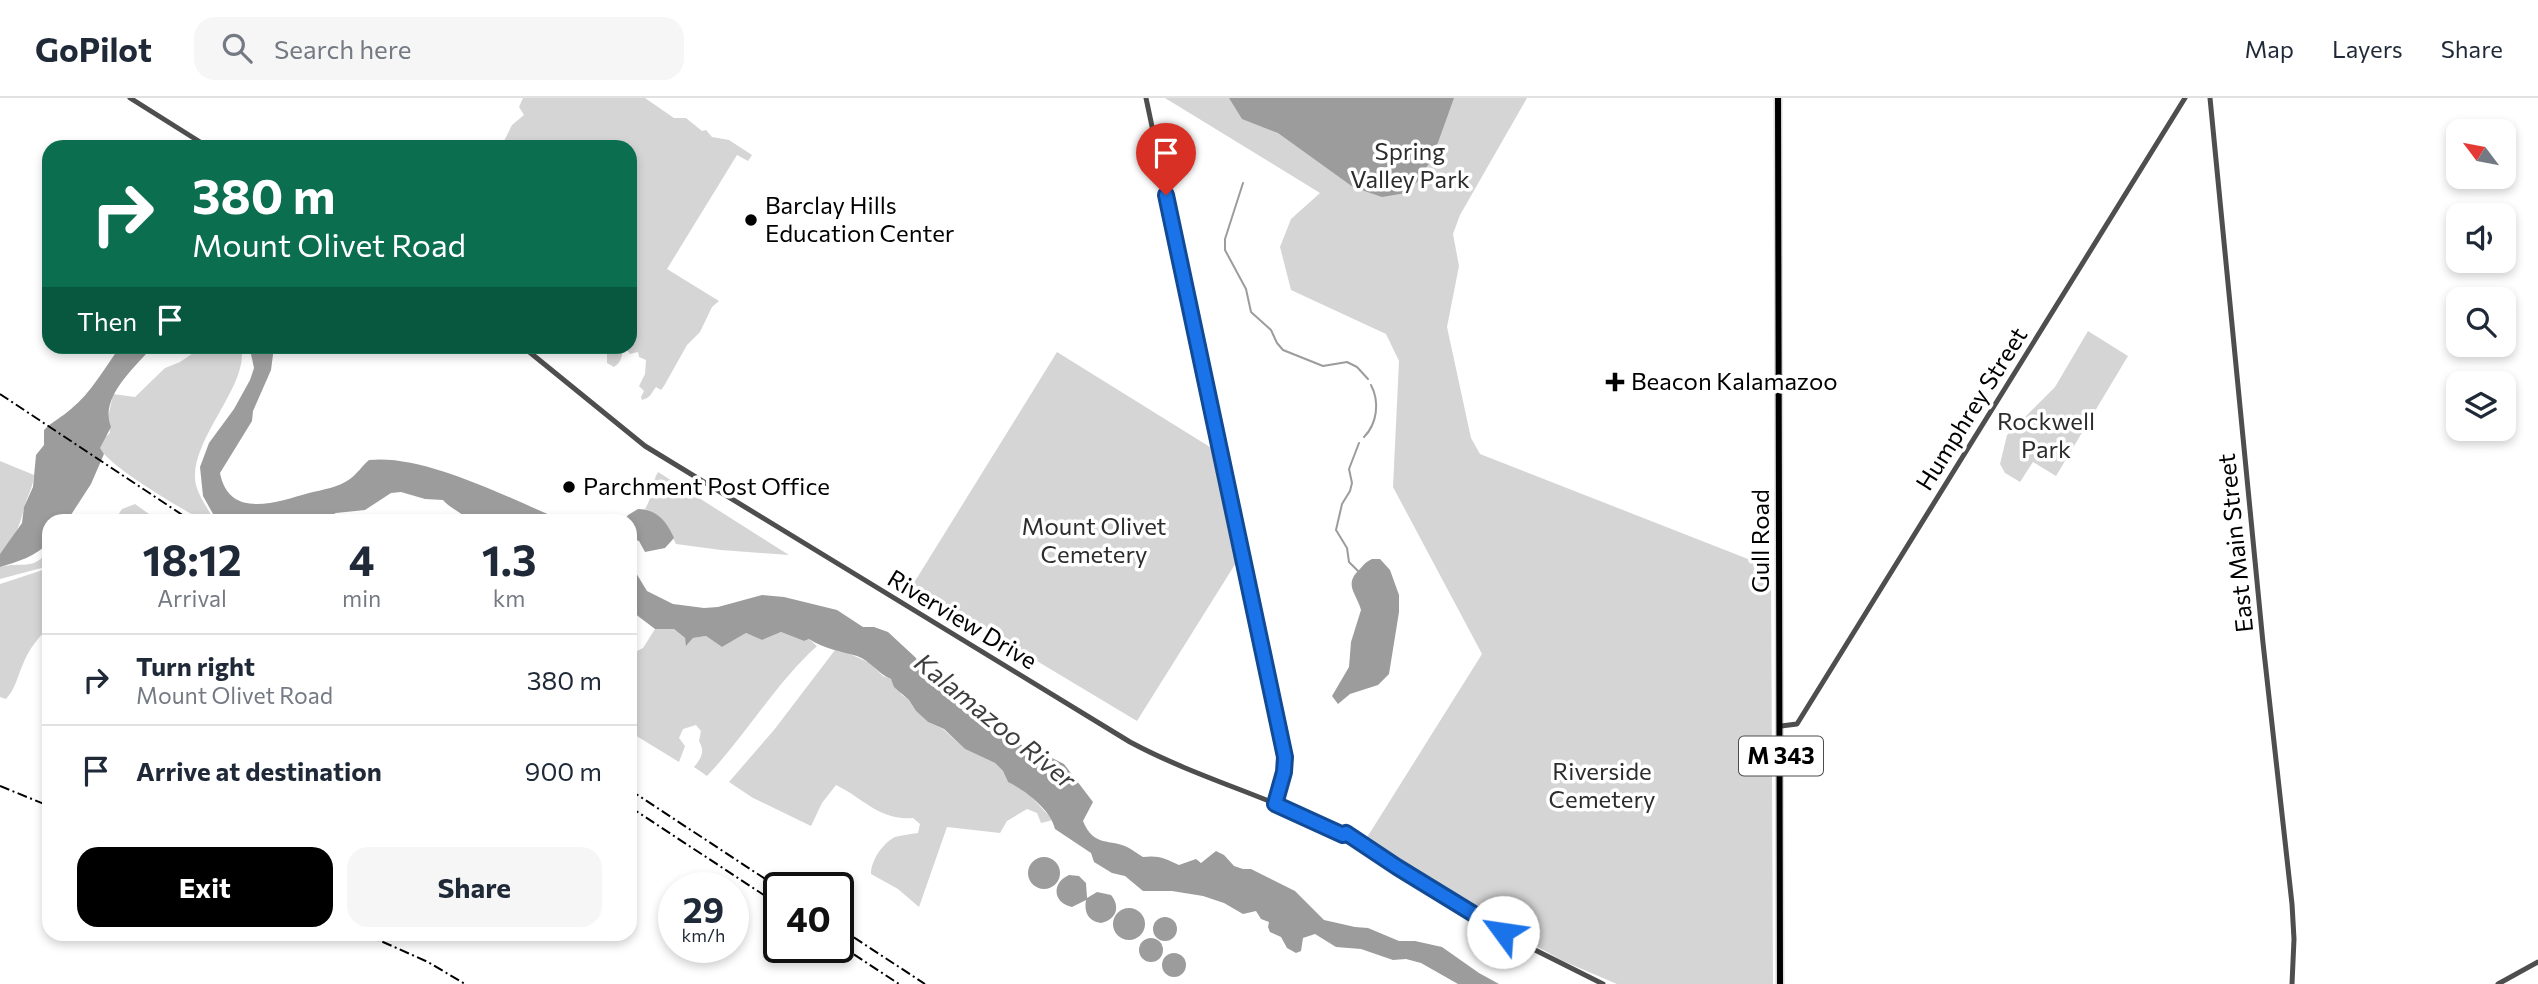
<!DOCTYPE html>
<style>
:root{--surface:#fff;--page:#f6f6f7;--text:#1f2937;--muted:#747a83;--line:#e0e1e3;--accent:#000}
body{margin:0;font-family:Commissioner,sans-serif;background:var(--page);color:var(--text);height:100vh;display:flex;flex-direction:column;font-size:26px;white-space:nowrap}
*{box-sizing:border-box;margin:0}
p{font-size:23px;color:var(--muted)}
.icon{flex:none;width:38px;height:38px;fill:none;stroke:currentColor;stroke-width:2;stroke-linecap:round;stroke-linejoin:round}
.map{position:relative;flex:1;overflow:hidden}
.side{position:absolute;left:42px;top:416px;width:595px;height:427px;display:flex;flex-direction:column;background:var(--surface);border-radius:21px;box-shadow:0 4px 10px #0003}
.side>*{flex:none}
.banner{position:absolute;left:42px;top:42px;width:595px;height:214px;border-radius:21px;box-shadow:0 4px 10px #0003;background:#0b6e4f;color:#fff;overflow:hidden}
.needle{width:46px;rotate:302deg}
.tools{position:absolute;left:2446px;top:21px;display:grid;gap:14px}
.tools a{display:grid;place-items:center;width:70px;height:70px;border-radius:14px;background:var(--surface);box-shadow:0 4px 10px #0003;font-size:35px}
.speed{position:absolute;left:658px;top:774px;display:flex;gap:14px;font-size:35px;font-weight:700;text-align:center}
.speed>*{display:grid;place-content:center;width:91px;height:91px;border-radius:50%;background:var(--surface);box-shadow:0 4px 10px #0003;line-height:1}
.speed small{font-size:18px;font-weight:400}
.speed .limit{border:4px solid #111;border-radius:10px;background:#fff;color:#111}
.pin{position:absolute;display:grid;place-items:center;width:60px;height:60px;color:#fff;margin:-72px -30px;border-radius:50% 50% 50% 0;rotate:-45deg;box-shadow:0 0 7px #0007}
.pin .icon{rotate:45deg}
.me{position:absolute;width:77px;margin:-38px;rotate:301deg;stroke-linejoin:round;filter:drop-shadow(0 0 5px #0008)}
.turn{display:flex;align-items:center;gap:24px;height:147px;padding:0 35px;font-size:32px}
.turn .icon{width:91px;height:91px;stroke-width:2.5}
.turn b{display:block;font-size:49px;line-height:60px}
.then{display:flex;align-items:center;height:66px;padding:0 35px;background:#0003;gap:14px;font-size:26px}
.eta{display:flex;justify-content:space-evenly;align-items:center;height:119px;text-align:center}
.eta b{font-size:42px;font-weight:700;line-height:49px}
.cta{display:flex;gap:14px;margin-top:auto;padding:14px 35px}
.cta a{flex:1;height:80px;border-radius:21px;background:var(--accent);color:#fff;font-size:28px;font-weight:700;line-height:80px;text-align:center}
.cta a+a{background:var(--page);color:var(--text)}
ul{padding:0;list-style:none}
li{display:flex;align-items:center;gap:21px;height:91px;padding:0 35px;border-top:2px solid var(--line)}
li div{flex:1}
li b{display:block;font-size:26px}
li em{font-style:normal}
header{display:flex;align-items:center;gap:42px;box-sizing:border-box;height:98px;padding:0 35px;background:var(--surface);border-bottom:2px solid var(--line)}
header strong{font-size:33px}
nav{display:flex;gap:38px;margin-inline-start:auto;font-size:24px}
.search{width:490px;height:63px;background:var(--page);display:flex;align-items:center;gap:18px;box-sizing:border-box;padding:0 24px;border-radius:21px;color:var(--muted);font-size:26px}
.map>svg:first-child{display:block}
</style>
<header>
<strong>GoPilot</strong>
<div class="search"><svg class="icon" aria-label="search" viewBox="0 0 24 24"><circle cx="10" cy="10" r="6"/><path d="M15 15l6 6"/></svg>Search here</div>
<nav><a>Map</a><a>Layers</a><a>Share</a></nav>
</header>
<div class="map">
<svg width="2538" height="886" viewBox="0 0 2538 886">
<rect width="100%" height="100%" fill="#fff"/>
<g fill="#d5d5d5">
<path d="M 523,0 L 645,0 L 674,20 L 686,20 L 702,33 L 706,32 L 712,39 L 729,42 L 752,57 L 748,63 L 737,57 L 667,171 L 719,203 L 712,209 L 700,234 L 687,247 L 664,288 L 661,292 L 656,289 C 651,295 651,300 642,302 L 641,299 L 644,293 L 639,288 L 645,276 L 646,262 L 639,259 L 638,254 L 630,256 L 626,251 L 623,251 C 622,258 621,265 614,269 L 607,265 L 607,249 L 630,248 L 630,49 L 501,49 L 512,27 L 524,17 L 519,9 Z"/>
<path d="M 1165,0 L 1527,0 L 1460,117 L 1453,136 L 1459,168 L 1447,229 L 1471,340 L 1480,356 L 1771,470 L 1773,886 L 1617,886 L 1563,863 L 1513,835 L 1366,741 L 1482,556 L 1393,389 L 1399,263 L 1386,236 L 1291,192 L 1280,149 L 1291,121 L 1320,95 Z"/>
<path d="M 2088,233 L 2128,258 L 2056,378 L 2033,364 L 2020,384 L 2005,375 L 2000,366 L 2007,337 L 2055,289 Z"/>
<path d="M 202,249 L 241,249 C 250,285 193,338 195,380 C 195,393 207,409 213,420 L 208,423 L 204,423 C 182,411 109,369 100,350 L 103,341 L 110,335 L 108,320 L 113,296 L 135,299 L 165,270 L 180,264 Z"/>
<path d="M 1057,254 L 1218,354 L 1239,460 L 1137,623 L 912,488 Z"/>
<path d="M 0,363 L 34,377 C 33,390 27,398 24,410 C 19,431 15,439 0,456 Z"/>
<path d="M 658,374 L 789,457 L 721,452 L 676,446 C 670,431 661,416 645,411 C 653,399 651,385 658,374 Z"/>
<path d="M 135,406 L 156,421 L 159,423 L 132,423 L 118,417 L 122,411 Z"/>
<path d="M 49,452 L 49,468 L 0,481 L 0,469 C 22,463 33,474 49,452 Z"/>
<path d="M 49,470 L 49,529 C 38,540 29,551 23,566 C 17,579 16,590 6,601 L 0,599 L 0,486 Z"/>
<path d="M 655,531 L 674,531 L 685,540 L 687,547 L 693,540 L 706,538 L 722,549 L 746,535 L 762,542 L 781,534 L 804,543 L 809,541 L 817,548 C 775,586 746,637 707,678 L 694,669 C 702,659 705,654 699,643 L 701,633 L 696,627 L 683,631 L 679,640 L 685,648 L 679,664 L 630,634 L 630,576 L 634,565 L 633,559 L 637,553 L 643,550 Z"/>
<path d="M 835,552 L 841,552 L 870,565 L 883,578 L 891,581 L 902,597 L 909,602 L 916,613 L 928,624 L 943,631 L 965,651 L 995,665 L 1003,673 L 1008,684 L 1025,692 L 1053,722 L 1041,725 L 1037,715 L 1027,711 L 1007,723 L 1000,735 L 947,729 L 919,809 L 898,791 L 871,776 C 871,762 883,745 895,739 C 902,737 911,736 918,735 L 920,726 L 913,720 C 880,723 863,700 836,687 L 822,705 L 811,728 L 753,700 L 729,684 L 774,632 Z"/>
</g>
<g fill="#9c9c9c">
<path d="M 1229,0 L 1454,0 L 1432,61 L 1417,84 L 1406,95 L 1382,99 L 1353,89 L 1278,35 L 1242,21 Z"/>
<path d="M 120,249 L 152,249 C 135,270 99,299 111,329 L 100,350 L 104,356 L 91,386 L 67,423 L 49,424 L 49,444 C 37,458 17,464 0,469 L 0,456 L 22,425 L 24,409 L 33,389 L 36,357 L 44,347 L 44,332 C 53,323 62,319 71,311 C 91,295 105,269 120,249 Z"/>
<path d="M 256,249 L 274,249 L 271,272 L 253,313 L 252,323 L 220,375 C 229,422 277,404 309,395 C 322,392 339,389 350,381 C 357,376 362,368 369,362 C 426,356 510,401 564,423 L 471,423 C 462,415 451,411 443,402 L 425,401 L 401,394 L 391,395 L 365,412 L 336,415 L 318,423 L 217,423 L 203,398 L 200,369 L 209,345 L 234,311 L 250,282 L 254,270 L 251,256 Z"/>
<path d="M 638,411 C 657,411 667,424 674,440 L 665,450 L 645,454 L 639,443 L 630,440 L 630,424 L 624,423 L 628,417 Z"/>
<path d="M 1372,461 L 1380,461 L 1390,472 L 1399,497 L 1399,514 L 1389,576 L 1378,587 L 1350,596 L 1338,606 L 1332,598 L 1349,569 L 1351,544 L 1361,512 C 1357,496 1344,487 1358,473 C 1363,468 1365,464 1372,461 Z"/>
<path d="M 630,465 L 647,493 L 673,506 L 704,510 L 718,509 L 762,497 L 784,499 L 837,512 L 863,529 L 874,529 L 888,534 L 915,559 L 939,589 L 1026,650 L 1044,656 L 1064,666 L 1093,704 L 1083,723 C 1094,750 1110,740 1129,750 C 1134,753 1138,756 1143,759 C 1158,757 1165,760 1179,767 L 1196,761 L 1201,765 L 1216,753 L 1224,757 L 1234,768 L 1243,771 L 1251,771 L 1295,793 L 1324,822 L 1355,829 L 1368,830 L 1399,843 L 1415,843 L 1442,849 L 1479,875 L 1499,886 L 1458,886 L 1421,865 L 1406,861 L 1393,862 L 1361,851 L 1336,849 L 1315,836 L 1303,840 L 1301,853 L 1296,855 L 1287,850 L 1281,839 L 1270,834 L 1268,829 L 1269,824 L 1261,821 L 1256,813 L 1243,816 L 1224,805 L 1203,798 L 1172,793 L 1143,793 L 1125,778 L 1112,775 L 1094,764 L 1091,755 L 1055,731 C 1051,712 1025,692 1008,684 L 1003,673 L 995,665 L 965,651 L 944,631 L 928,624 L 916,613 L 909,602 L 894,589 L 891,581 C 878,576 871,563 857,558 C 840,553 825,551 809,541 L 804,543 L 781,534 L 762,542 L 746,535 L 722,549 L 706,538 L 693,540 L 686,548 L 685,540 L 674,531 L 655,531 L 630,512 Z"/>
<circle cx="1044" cy="775" r="16"/>
<path d="M 1069,777 L 1079,778 L 1086,785 L 1087,800 L 1097,794 L 1111,797 C 1121,809 1116,822 1101,825 C 1088,823 1084,814 1086,802 L 1072,809 C 1053,805 1051,785 1069,777 Z"/>
<circle cx="1129" cy="826" r="16"/>
<circle cx="1165" cy="831" r="12"/>
<circle cx="1151" cy="852" r="12"/>
<circle cx="1174" cy="867" r="12"/>
</g>
<g fill="none" stroke-linecap="round" stroke-linejoin="round">
<g stroke="#9c9c9c" stroke-width="2">
<path d="M 1243,85 L 1225,141 L 1225,152 L 1246,191 L 1251,214 L 1271,232 L 1277,245 L 1283,252 L 1323,268 L 1347,264 L 1357,269 L 1368,281"/>
<path d="M 1364,339 C 1377,326 1380,304 1371,287"/>
<path d="M 1358,473 L 1349,464 L 1347,450 L 1336,432 L 1342,406 L 1350,393 L 1352,385 L 1349,371 L 1359,345"/>
</g>
<defs>
<path id="major" d="M 1778,0 L 1780,886"/>
</defs>
<use href="#major" stroke="#dbdbdb" stroke-width="9"/>
<g stroke="#4e4e4e" stroke-width="5">
<path d="M 130,0 L 208,49"/>
<path d="M 1146,0 L 1285,659 L 1284,674 L 1275,706"/>
<path d="M 2210,0 L 2263,545 L 2292,806 L 2294,841 L 2292,886"/>
<path d="M 522,248 L 645,348 L 1130,644 C 1199,681 1275,700 1344,737 L 1347,735 L 1397,769 L 1525,847 L 1603,886"/>
<path d="M 1781,628 L 1797,626 L 2185,0"/>
<path d="M 1344,737 L 1344,740 L 1361,750 L 1364,749"/>
<path d="M 2498,886 L 2538,864"/>
</g>
<use href="#major" stroke="#000" stroke-width="6"/>
<g stroke="#000" stroke-width="2" stroke-dasharray="10 3.5 2 3.5" stroke-linecap="butt">
<path d="M 0,296 L 193,424"/>
<path d="M 0,688 L 49,708"/>
<path d="M 630,692 L 779,790"/>
<path d="M 630,709 L 779,807"/>
<path d="M 838,829 L 925,886"/>
<path d="M 365,836 L 428,864 L 465,886"/>
<path d="M 838,846 L 899,886"/>
</g>
</g>
<g fill="none" stroke-linecap="round" stroke-linejoin="round">
<defs>
<path id="route" d="M 1166,97 L 1285,659 L 1284,674 L 1275,706 L 1343,737 L 1346,735 L 1397,769 L 1503,834"/>
</defs>
<use href="#route" stroke="#114b97" stroke-width="18"/>
<use href="#route" stroke="#1a73e8" stroke-width="12"/>
</g>
<g fill="#000" stroke="#fff" stroke-width="2.5">
<circle cx="751" cy="122" r="7"/>
<path d="M1611.5 273.5h7v7h7v7h-7v7h-7v-7h-7v-7h7z"/>
<circle cx="569" cy="389" r="7"/>
</g>
<g text-anchor="middle" stroke-width="7" stroke-linejoin="round" paint-order="stroke">
<rect fill="#fff" stroke="#4c4c4c" stroke-width="2" x="1739" y="638.5" width="84" height="39" rx="5"/>
<g font-size="23" font-weight="bold" fill="#000">
<text x="1781" y="666">M 343</text>
</g>
<g font-size="24" fill="#2c2c2c" stroke="#fff">
<text x="1410" y="62">Spring<tspan x="1410" dy="28">Valley Park</tspan></text>
<text x="2046" y="332">Rockwell<tspan x="2046" dy="28">Park</tspan></text>
<text x="1094" y="437">Mount Olivet<tspan x="1094" dy="28">Cemetery</tspan></text>
<text x="1602" y="682">Riverside<tspan x="1602" dy="28">Cemetery</tspan></text>
</g>
<g font-size="24" fill="#000" stroke="#fff" text-anchor="start">
<text x="765" y="116">Barclay Hills<tspan x="765" dy="28">Education Center</tspan></text>
<text x="1631" y="292">Beacon Kalamazoo</text>
<text x="583" y="397">Parchment Post Office</text>
</g>
<g font-size="24" fill="#000" stroke="#fff">
<text transform="translate(1972 311) rotate(-58)" y="8">Humphrey Street</text>
<text transform="translate(1761 443) rotate(-90)" y="8">Gull Road</text>
<text transform="translate(2236 445) rotate(-96)" y="8">East Main Street</text>
<text transform="translate(962 522) rotate(31)" y="8">Riverview Drive</text>
</g>
<g font-size="26" font-style="italic" fill="#3d3d3d" stroke="#fff">
<text transform="translate(995 623) rotate(39)" y="9">Kalamazoo River</text>
</g>
</g>
</svg>
<div class="tools">
<a><svg class="needle" viewBox="-14 -14 28 28"><path d="M0-13l5 13h-10z" fill="#e53935"/><path d="M0 13l5-13h-10z" fill="#747a83"/></svg></a>
<a><svg class="icon" aria-label="sound" viewBox="0 0 24 24"><path d="M4 9h4l5-4v14l-5-4H4zM17 9q2 3 0 6"/></svg></a>
<a><svg class="icon" aria-label="search" viewBox="0 0 24 24"><circle cx="10" cy="10" r="6"/><path d="M15 15l6 6"/></svg></a>
<a><svg class="icon" aria-label="layers" viewBox="0 0 24 24"><path d="M12 4l9 5-9 5-9-5zM3 14l9 5 9-5"/></svg></a>
</div>
<div class="speed"><div>29<small>km/h</small></div><div class="limit">40</div></div>
<div class="pin" style="left:1166px;top:97px;background:#d93025"><svg class="icon" aria-label="arrive" viewBox="0 0 24 24"><path d="M6 21V4h12l-3 4 3 4H6"/></svg></div>
<svg class="me" style="left:1503px;top:834px" viewBox="-20 -20 40 40"><circle r="19" fill="#fff"/><path d="M0-13L10 11 0 6-10 11z" fill="#1a73e8"/></svg>
<div class="banner">
<div class="turn"><svg class="icon" aria-label="right" viewBox="0 0 24 24"><path d="M7 20v-9h11M14 6l5 5-5 5"/></svg><div><b>380 m</b>Mount Olivet Road</div></div>
<div class="then">Then<svg class="icon" aria-label="arrive" viewBox="0 0 24 24"><path d="M6 21V4h12l-3 4 3 4H6"/></svg></div>
</div>
<section class="side">
<div class="eta">
<div><b>18:12</b><p>Arrival</p></div>
<div><b>4</b><p>min</p></div>
<div><b>1.3</b><p>km</p></div>
</div>
<ul>
<li><svg class="icon" aria-label="right" viewBox="0 0 24 24"><path d="M7 20v-9h11M14 6l5 5-5 5"/></svg><div><b>Turn right</b><p>Mount Olivet Road</p></div><em>380 m</em></li>
<li><svg class="icon" aria-label="arrive" viewBox="0 0 24 24"><path d="M6 21V4h12l-3 4 3 4H6"/></svg><div><b>Arrive at destination</b></div><em>900 m</em></li>
</ul>
<div class="cta"><a>Exit</a><a>Share</a></div>
</section>
</div>
